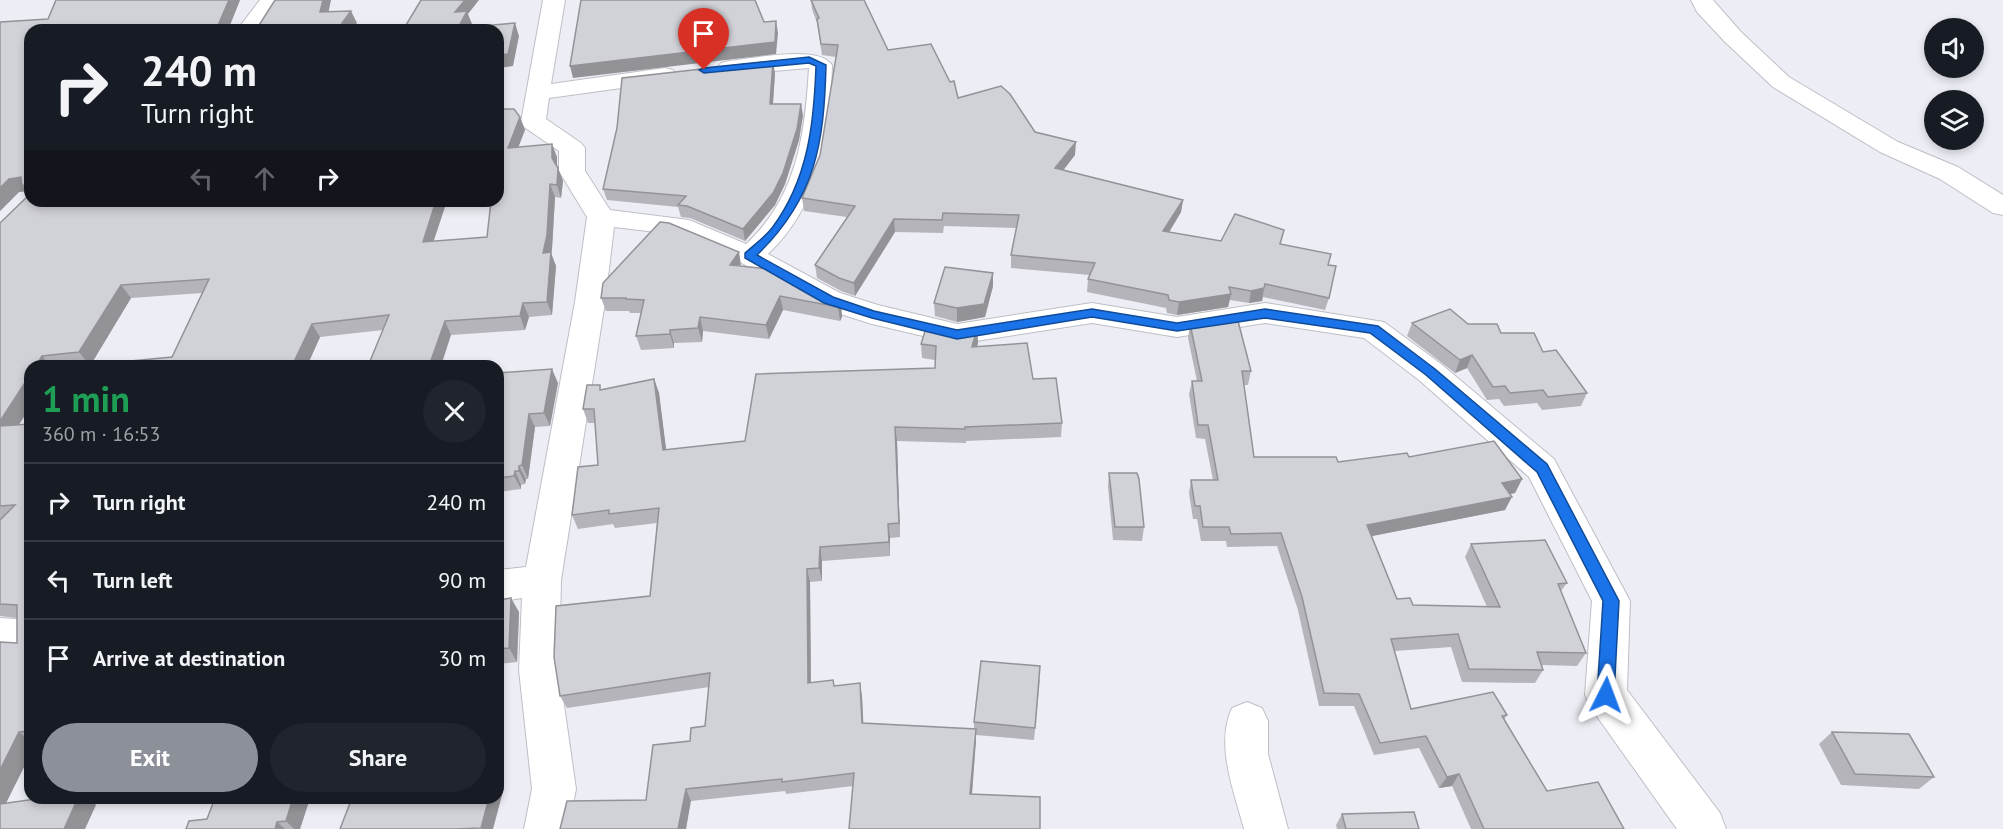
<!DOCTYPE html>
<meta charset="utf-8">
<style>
:root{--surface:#171b24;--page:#20242c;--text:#f1f3f6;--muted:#9ea1a6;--line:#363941;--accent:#8c9099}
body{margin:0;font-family:"PT Sans",sans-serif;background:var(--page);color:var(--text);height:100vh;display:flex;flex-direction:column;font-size:22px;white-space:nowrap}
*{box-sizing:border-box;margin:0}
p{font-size:20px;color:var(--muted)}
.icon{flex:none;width:33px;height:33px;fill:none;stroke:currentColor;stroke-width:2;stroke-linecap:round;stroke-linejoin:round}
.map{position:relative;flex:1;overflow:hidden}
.side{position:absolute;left:24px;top:360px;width:480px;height:444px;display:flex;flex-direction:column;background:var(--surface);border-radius:18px;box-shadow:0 3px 9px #0003}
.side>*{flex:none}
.guide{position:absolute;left:24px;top:24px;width:480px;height:183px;border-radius:18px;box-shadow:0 3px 9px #0003;background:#171b24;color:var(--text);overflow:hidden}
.buttons{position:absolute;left:1924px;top:18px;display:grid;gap:12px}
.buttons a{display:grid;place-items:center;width:60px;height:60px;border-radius:50%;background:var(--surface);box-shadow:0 3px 9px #0003;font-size:30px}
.pin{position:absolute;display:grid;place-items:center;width:51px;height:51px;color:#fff;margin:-62px -26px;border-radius:50% 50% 50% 0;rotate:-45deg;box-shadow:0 0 6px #0007}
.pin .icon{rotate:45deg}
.me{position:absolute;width:66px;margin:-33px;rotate:3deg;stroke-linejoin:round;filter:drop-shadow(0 0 4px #0008)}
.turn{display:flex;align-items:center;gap:21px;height:126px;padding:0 18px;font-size:27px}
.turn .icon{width:78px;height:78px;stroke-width:2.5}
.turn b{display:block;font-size:42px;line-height:51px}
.lanes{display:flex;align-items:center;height:57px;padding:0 18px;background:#0003;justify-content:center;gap:30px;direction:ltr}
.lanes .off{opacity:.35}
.round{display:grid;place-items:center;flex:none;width:63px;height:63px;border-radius:32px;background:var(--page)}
.summary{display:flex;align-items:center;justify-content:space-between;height:102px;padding:0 18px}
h1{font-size:36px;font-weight:700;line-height:45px;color:#1e9e55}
.cta{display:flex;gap:12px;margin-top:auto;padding:12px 18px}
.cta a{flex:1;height:69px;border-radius:36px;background:var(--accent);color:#fff;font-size:24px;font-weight:700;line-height:69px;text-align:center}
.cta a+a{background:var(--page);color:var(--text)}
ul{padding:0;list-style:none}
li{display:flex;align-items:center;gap:18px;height:78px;padding:0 18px;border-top:2px solid var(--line)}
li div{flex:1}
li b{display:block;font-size:22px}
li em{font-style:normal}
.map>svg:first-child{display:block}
</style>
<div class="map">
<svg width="2003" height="829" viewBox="0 0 2003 829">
<rect width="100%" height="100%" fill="#edeef5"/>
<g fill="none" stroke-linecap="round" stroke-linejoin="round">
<defs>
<g id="minor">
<path d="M 260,0 L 291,0 L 287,4 L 276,9 L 259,30 L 237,30 Z"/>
<path d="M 543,0 L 565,0 L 551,84 L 665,68 L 673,70 L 677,75 L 673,80 L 665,82 L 549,98 L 546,119 L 581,143 L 585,148 L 585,171 L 610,210 L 689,220 L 746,244 C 797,197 805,135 809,68 L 729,75 L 721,73 L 717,68 L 721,63 L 729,61 C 752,59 818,44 832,65 C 830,135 821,204 768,254 L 840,293 L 878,305 L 957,324 L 1092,303 L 1177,317 L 1265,303 L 1384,322 L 1441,364 L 1554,459 L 1630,601 L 1627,690 L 1720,813 L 1726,829 L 1677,829 L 1591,708 L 1585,695 L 1592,601 L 1529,477 L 1419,380 L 1364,338 L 1265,323 L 1177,337 L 1092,323 L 957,344 L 872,324 L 818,307 L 740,262 L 673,234 L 614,227 L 605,302 L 561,580 L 559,670 L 576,789 L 568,829 L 524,829 L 532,789 L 519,670 L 522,598 L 498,602 L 498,570 L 526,567 L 575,302 L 587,217 L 559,171 L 559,151 L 524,127 L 521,122 Z"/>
<path d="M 1691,0 L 1713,0 L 1741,32 L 1789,77 L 1898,142 L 1958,167 L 2003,195 L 2003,215 L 1993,213 L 1940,179 L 1880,152 L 1773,87 L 1725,42 L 1697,12 Z"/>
<path d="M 0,618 L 30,620 L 30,654 L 0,652 Z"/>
<path d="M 1247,702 L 1262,708 L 1268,721 L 1268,754 L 1288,829 L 1244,829 C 1234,791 1215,745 1232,708 Z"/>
</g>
</defs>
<use href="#minor" stroke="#bebfc6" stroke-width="2"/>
<use href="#minor" fill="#fff" fill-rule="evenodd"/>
</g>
<g fill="#b4b4ba">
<path d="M 240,0 L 228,30 L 30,30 L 30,201 L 434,241 L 487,237 L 520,117 L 525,130 L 518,147 L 557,157 L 557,166 L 563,181 L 561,198 L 555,197 L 552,249 L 551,253 L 556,266 L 552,315 L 529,317 L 525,330 L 451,335 L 383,330 L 320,337 L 307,366 L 99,366 L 172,357 L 202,293 L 131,298 L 90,366 L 30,366 L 30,407 L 19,425 L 30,424 L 30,755 L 6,803 L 43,798 L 87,798 L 96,805 L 0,829 L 17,643 L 17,618 L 0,616 L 0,223 L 29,195 L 27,191 L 19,192 L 0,211 L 0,22 L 48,19 Z"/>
<path d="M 811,0 L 864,0 L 888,50 L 958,98 L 1035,132 L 1075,155 L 1063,170 L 1183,200 L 1181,212 L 1169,232 L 1221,241 L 1281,244 L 1328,265 L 1329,298 L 1325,310 L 1263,297 L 1262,301 L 1249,303 L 1230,300 L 1228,307 L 1177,315 L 1167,313 L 1166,308 L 1087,292 L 1088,279 L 1090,275 L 1011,268 L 1011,255 L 1016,228 L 944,226 L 943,233 L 895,232 L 855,296 L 841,291 L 817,278 L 815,265 L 847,217 L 804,211 L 802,198 L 820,155 L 836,57 L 822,55 L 817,23 L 812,9 Z"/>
<path d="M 775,73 L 773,104 L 803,115 L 799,140 L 785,184 L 775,205 L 745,241 L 690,218 L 681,217 L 678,207 L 607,200 L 603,189 Z"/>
<path d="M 741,266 L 815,296 L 841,304 L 842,317 L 840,321 L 783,310 L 769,339 L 703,331 L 702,342 L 674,343 L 674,348 L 641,350 L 636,336 L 641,313 L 630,313 L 629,311 L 606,311 L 601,298 Z"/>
<path d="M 993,273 L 993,286 L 985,317 L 957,322 L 935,316 L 934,303 Z"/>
<path d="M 1412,323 L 1468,324 L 1501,333 L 1543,352 L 1587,393 L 1581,406 L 1542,410 L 1537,403 L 1504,406 L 1499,399 L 1487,400 L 1467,368 L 1455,373 L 1407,336 Z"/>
<path d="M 1190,324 L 1251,371 L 1248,385 L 1244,385 L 1254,457 L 1338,462 L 1409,457 L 1522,479 L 1515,493 L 1510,494 L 1505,510 L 1372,536 L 1397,599 L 1413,605 L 1487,607 L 1465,557 L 1471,544 L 1567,583 L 1561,591 L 1586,653 L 1577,666 L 1542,665 L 1543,670 L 1535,683 L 1462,682 L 1451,647 L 1395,651 L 1411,709 L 1507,715 L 1504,720 L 1547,791 L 1624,829 L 1471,829 L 1452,786 L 1439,788 L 1419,748 L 1374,755 L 1354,706 L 1319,706 L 1298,610 L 1277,546 L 1227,547 L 1226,541 L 1201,541 L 1197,519 L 1193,519 L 1189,493 L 1191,480 L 1213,480 L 1205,439 L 1196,438 L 1189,394 L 1192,381 L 1197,381 L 1188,338 Z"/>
<path d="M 977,329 L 978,343 L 977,347 L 1033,379 L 1062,423 L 1061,437 L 966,441 L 966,443 L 897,441 L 900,537 L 890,538 L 890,556 L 822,561 L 822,581 L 810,582 L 811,683 L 835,686 L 862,696 L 863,723 L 974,729 L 974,722 L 1040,679 L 1034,740 L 976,735 L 972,794 L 1040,829 L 853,786 L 786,794 L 785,791 L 691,801 L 646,800 L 690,741 L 705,726 L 709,687 L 567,708 L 560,696 L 650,596 L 657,523 L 615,528 L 613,524 L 578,529 L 572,515 L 598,465 L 595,423 L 588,423 L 583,409 L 602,390 L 654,379 L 659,393 L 666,450 L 745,441 L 935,368 L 935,360 L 922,358 L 921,344 L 956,332 Z"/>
<path d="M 498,373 L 558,383 L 550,426 L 535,427 L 528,479 L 526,479 L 525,484 L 521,485 L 521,489 L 498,492 Z"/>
<path d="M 1109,473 L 1144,527 L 1142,541 L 1113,540 L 1108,487 Z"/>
<path d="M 498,594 L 501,599 L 519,612 L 517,662 L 498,664 Z"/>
<path d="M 1832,732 L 1934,777 L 1919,789 L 1841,785 L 1819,744 Z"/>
<path d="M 310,798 L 300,829 L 186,829 L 207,819 Z"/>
<path d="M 1342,814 L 1419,829 L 1337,829 L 1336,825 Z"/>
</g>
<g fill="#929297">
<path d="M 229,0 L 240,0 L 228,30 L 216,30 Z"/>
<path d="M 323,0 L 331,0 L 326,24 L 320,12 Z"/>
<path d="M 465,0 L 479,0 L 468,14 L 472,24 L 468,30 L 458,28 L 455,12 Z"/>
<path d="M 351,11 L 357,23 L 352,30 L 337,30 Z"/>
<path d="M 776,21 L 778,33 L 776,54 L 573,78 L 570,66 Z"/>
<path d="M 515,23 L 519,36 L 513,66 L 498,68 L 498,55 Z"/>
<path d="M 773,61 L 775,73 L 772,116 L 770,104 Z"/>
<path d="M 801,104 L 803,115 L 799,140 L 785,184 L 775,205 L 745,241 L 743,229 Z"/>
<path d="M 520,117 L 525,130 L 513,161 L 508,148 Z"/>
<path d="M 1076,142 L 1075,155 L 1055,181 L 1055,168 Z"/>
<path d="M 552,144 L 557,157 L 557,171 L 552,158 Z"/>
<path d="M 558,168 L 563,181 L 561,198 L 557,185 Z"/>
<path d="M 21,177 L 22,185 L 27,191 L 19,192 L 0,211 L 0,188 L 9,179 Z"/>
<path d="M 550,184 L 555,197 L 552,249 L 551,253 L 556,266 L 552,315 L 547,302 L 543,253 Z"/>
<path d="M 1183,200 L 1181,212 L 1162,244 L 1163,231 Z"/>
<path d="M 436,201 L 447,201 L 429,255 L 423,242 Z"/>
<path d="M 894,219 L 895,232 L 855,296 L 854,283 Z"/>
<path d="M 739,252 L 741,265 L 730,265 Z"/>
<path d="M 993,273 L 993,286 L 985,317 L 957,322 L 957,308 Z"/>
<path d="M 121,285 L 131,298 L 90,366 L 79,352 Z"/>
<path d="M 1264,288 L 1262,301 L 1249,303 L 1251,291 Z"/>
<path d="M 1231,294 L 1228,307 L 1177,315 L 1179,302 Z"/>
<path d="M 780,296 L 783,310 L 769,339 L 766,325 Z"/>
<path d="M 523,303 L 529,317 L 525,330 L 520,316 Z"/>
<path d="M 841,304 L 842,317 L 840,321 L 838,307 Z"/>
<path d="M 700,317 L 703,331 L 702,342 L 698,328 Z"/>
<path d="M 445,321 L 451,335 L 441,366 L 429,366 Z"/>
<path d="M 312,324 L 320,337 L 307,366 L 292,366 Z"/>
<path d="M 977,329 L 978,343 L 973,361 L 972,347 Z"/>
<path d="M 670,330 L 674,343 L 674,348 L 670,334 Z"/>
<path d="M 1472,355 L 1467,368 L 1455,373 L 1460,360 Z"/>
<path d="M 42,356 L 50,366 L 36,366 Z"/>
<path d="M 552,369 L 558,383 L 550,426 L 544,413 Z"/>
<path d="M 30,375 L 30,407 L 9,440 L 0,430 L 0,421 Z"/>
<path d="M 654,379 L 659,393 L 668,464 L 663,450 Z"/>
<path d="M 529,414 L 535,427 L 528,479 L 522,465 Z"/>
<path d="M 895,427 L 897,441 L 900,537 L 899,523 Z"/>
<path d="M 519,466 L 526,479 L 525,484 L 519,471 Z"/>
<path d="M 515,471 L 521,485 L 521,489 L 514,476 Z"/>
<path d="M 1522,479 L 1515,493 L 1495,497 L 1502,483 Z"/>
<path d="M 1512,497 L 1505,510 L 1362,538 L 1367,525 Z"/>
<path d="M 888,524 L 890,538 L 890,556 L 889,542 Z"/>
<path d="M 820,547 L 822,561 L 822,581 L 819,568 Z"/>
<path d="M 807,569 L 810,582 L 811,696 L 808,683 Z"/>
<path d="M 511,598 L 519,612 L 517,662 L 509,648 Z"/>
<path d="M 860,683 L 862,696 L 864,735 L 862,723 Z"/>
<path d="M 976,729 L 976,741 L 971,806 L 970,794 Z"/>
<path d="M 19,732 L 30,741 L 30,755 L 0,815 L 0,770 Z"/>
<path d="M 1459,774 L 1452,786 L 1439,788 L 1447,777 Z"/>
<path d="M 498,779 L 504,788 L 493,829 L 482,829 L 481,828 L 489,798 L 498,798 Z"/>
<path d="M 686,789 L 691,801 L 686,829 L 678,829 Z"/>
<path d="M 78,798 L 87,798 L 96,805 L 85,829 L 64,829 Z"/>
<path d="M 293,798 L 310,798 L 300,829 L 294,829 L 286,821 Z"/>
<path d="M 277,822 L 285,829 L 275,829 Z"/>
</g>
<g fill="#d1d1d8" stroke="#929297" stroke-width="1.5">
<path d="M 56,0 L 229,0 L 216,30 L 30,30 L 30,186 L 22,185 L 21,177 L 9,179 L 0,188 L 0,22 L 48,19 Z"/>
<path d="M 275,0 L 323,0 L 320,12 L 351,11 L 337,30 L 256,30 Z"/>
<path d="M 421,0 L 465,0 L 455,12 L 467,11 L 458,28 L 515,23 L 508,54 L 498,55 L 498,30 L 403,30 Z"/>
<path d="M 581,0 L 755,0 L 764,22 L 776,21 L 775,42 L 570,66 Z"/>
<path d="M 811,0 L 864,0 L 888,50 L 931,44 L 950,82 L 954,81 L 958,98 L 1001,86 L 1010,94 L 1035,132 L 1076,142 L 1055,168 L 1183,200 L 1163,231 L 1221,241 L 1235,214 L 1284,230 L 1280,244 L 1331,254 L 1328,265 L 1336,266 L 1329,298 L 1265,284 L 1264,288 L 1251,291 L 1229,287 L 1231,294 L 1179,302 L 1169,300 L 1168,295 L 1088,279 L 1095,263 L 1011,255 L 1019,215 L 943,213 L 942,220 L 894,219 L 854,283 L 839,278 L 815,265 L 855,206 L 802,198 L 820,155 L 838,45 L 821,44 L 817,19 L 819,18 Z"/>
<path d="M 773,61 L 770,104 L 801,104 L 797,129 L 783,173 L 773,193 L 743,229 L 687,206 L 678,205 L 686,196 L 603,189 L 617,128 L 622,78 Z"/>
<path d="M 498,109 L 514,109 L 520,117 L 508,148 L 552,144 L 552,158 L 558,168 L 557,185 L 550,184 L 547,235 L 543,253 L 551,252 L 547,302 L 523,303 L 520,316 L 445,321 L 429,366 L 368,366 L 389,315 L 312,324 L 292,366 L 99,366 L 100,364 L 172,357 L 209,279 L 121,285 L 79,352 L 42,356 L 36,366 L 30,366 L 30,375 L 0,421 L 0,223 L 30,194 L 30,201 L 436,201 L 423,242 L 487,237 L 491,201 L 498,201 Z"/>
<path d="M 660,222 L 669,223 L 739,252 L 730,265 L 768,269 L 815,296 L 841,304 L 838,307 L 780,296 L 766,325 L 700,317 L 698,328 L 670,330 L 670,334 L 636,336 L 644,300 L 626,299 L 626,298 L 601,298 L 603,283 Z"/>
<path d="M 945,267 L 993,273 L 984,304 L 957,308 L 934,303 Z"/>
<path d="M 1450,309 L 1468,324 L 1497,324 L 1501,333 L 1534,333 L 1543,352 L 1556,350 L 1587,393 L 1548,397 L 1543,390 L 1510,393 L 1505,386 L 1493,387 L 1472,355 L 1460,360 L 1412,323 Z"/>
<path d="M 1237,317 L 1251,371 L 1242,371 L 1254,457 L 1336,457 L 1338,462 L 1407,453 L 1409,457 L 1494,441 L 1522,479 L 1502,483 L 1512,497 L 1367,525 L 1397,599 L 1410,598 L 1413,605 L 1500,607 L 1471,544 L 1545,540 L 1567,583 L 1558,584 L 1586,653 L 1537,652 L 1543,670 L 1469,669 L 1458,634 L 1391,639 L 1411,709 L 1493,692 L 1507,715 L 1502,716 L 1547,791 L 1598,782 L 1624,829 L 1484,829 L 1459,774 L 1447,777 L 1426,736 L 1380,743 L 1359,694 L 1324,693 L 1302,597 L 1281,533 L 1231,534 L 1229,527 L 1203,527 L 1200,506 L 1195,506 L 1191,480 L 1218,480 L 1208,425 L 1198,425 L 1192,381 L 1202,381 L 1190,324 Z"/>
<path d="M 927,325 L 956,332 L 977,329 L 972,347 L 1027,343 L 1033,379 L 1056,378 L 1062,423 L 965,427 L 965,429 L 895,427 L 899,523 L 888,524 L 889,542 L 820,547 L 819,568 L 807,569 L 808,683 L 833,680 L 834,686 L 860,683 L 862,723 L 976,729 L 970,794 L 1040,797 L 1040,829 L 849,829 L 854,773 L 782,782 L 782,779 L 686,789 L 678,829 L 560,829 L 567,801 L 646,800 L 653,745 L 690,741 L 691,728 L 705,726 L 710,673 L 560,696 L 554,657 L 556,606 L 650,596 L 659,508 L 609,514 L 609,510 L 572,515 L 578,467 L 598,465 L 594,409 L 583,409 L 587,385 L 600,385 L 600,390 L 654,379 L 663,450 L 745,441 L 756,374 L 935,368 L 936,346 L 921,344 Z"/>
<path d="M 552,369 L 544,413 L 529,414 L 522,465 L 519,466 L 519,471 L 515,471 L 514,476 L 498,478 L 498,373 Z"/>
<path d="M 30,424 L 30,728 L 28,731 L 19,732 L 0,770 L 0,642 L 17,643 L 17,605 L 0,604 L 0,520 L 15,505 L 0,506 L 0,426 Z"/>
<path d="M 1109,473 L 1137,473 L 1139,479 L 1144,527 L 1115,527 Z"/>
<path d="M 511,598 L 509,648 L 498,649 L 498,600 Z"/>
<path d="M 981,661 L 1040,666 L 1035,728 L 974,722 Z"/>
<path d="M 1832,732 L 1909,734 L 1934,777 L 1855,774 Z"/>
<path d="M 43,798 L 78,798 L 64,829 L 0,829 L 0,804 Z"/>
<path d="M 215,798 L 293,798 L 286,821 L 277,822 L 275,829 L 186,829 L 189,821 L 207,819 Z"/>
<path d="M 352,798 L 489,798 L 481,828 L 454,829 L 340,829 Z"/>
<path d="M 1414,812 L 1419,829 L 1346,829 L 1342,814 Z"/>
</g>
<path fill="#1a73e8" stroke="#114b97" stroke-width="1.5" d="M 809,57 L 826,65 C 824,143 816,198 757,255 L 833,297 L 874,311 L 957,330 L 1092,309 L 1177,323 L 1265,309 L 1378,326 L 1435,369 L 1547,464 L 1619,601 L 1614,695 L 1612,700 L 1606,703 L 1600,700 L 1597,695 L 1603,601 L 1537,472 L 1426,375 L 1370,333 L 1265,318 L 1177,331 L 1092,317 L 957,339 L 872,318 L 824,303 L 745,258 L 745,253 C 754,245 765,237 772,228 C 808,180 814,124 816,66 L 809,63 L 704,73 L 699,70 L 704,68 Z"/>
</svg>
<div class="buttons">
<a><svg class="icon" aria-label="sound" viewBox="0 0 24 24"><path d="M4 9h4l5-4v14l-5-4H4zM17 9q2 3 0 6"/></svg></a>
<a><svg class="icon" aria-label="layers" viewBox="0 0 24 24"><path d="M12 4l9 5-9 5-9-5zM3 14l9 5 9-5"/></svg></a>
</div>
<div class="pin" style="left:704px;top:70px;background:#d93025"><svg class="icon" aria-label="arrive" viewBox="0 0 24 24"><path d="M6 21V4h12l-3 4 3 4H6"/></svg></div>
<svg class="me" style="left:1606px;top:695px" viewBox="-20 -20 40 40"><path d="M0-17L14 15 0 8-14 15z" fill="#1a73e8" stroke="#fff" stroke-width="4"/></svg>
<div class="guide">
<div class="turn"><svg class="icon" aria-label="right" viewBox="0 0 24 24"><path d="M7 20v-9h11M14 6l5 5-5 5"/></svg><div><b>240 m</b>Turn right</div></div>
<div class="lanes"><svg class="icon off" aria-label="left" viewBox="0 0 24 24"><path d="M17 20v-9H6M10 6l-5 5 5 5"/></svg><svg class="icon off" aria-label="ahead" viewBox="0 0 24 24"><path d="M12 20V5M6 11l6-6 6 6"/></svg><svg class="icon" aria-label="right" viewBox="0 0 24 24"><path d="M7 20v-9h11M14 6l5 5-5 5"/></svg></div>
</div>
<section class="side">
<div class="summary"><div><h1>1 min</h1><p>360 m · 16:53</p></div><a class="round"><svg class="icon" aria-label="close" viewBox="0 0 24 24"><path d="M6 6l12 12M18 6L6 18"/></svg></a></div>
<ul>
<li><svg class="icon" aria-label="right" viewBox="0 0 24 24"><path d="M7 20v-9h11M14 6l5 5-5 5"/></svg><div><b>Turn right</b></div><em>240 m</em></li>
<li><svg class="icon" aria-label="left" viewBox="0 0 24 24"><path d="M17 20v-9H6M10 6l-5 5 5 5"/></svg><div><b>Turn left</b></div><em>90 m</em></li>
<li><svg class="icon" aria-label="arrive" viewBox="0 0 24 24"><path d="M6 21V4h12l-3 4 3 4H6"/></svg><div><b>Arrive at destination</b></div><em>30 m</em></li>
</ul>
<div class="cta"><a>Exit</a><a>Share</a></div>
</section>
</div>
